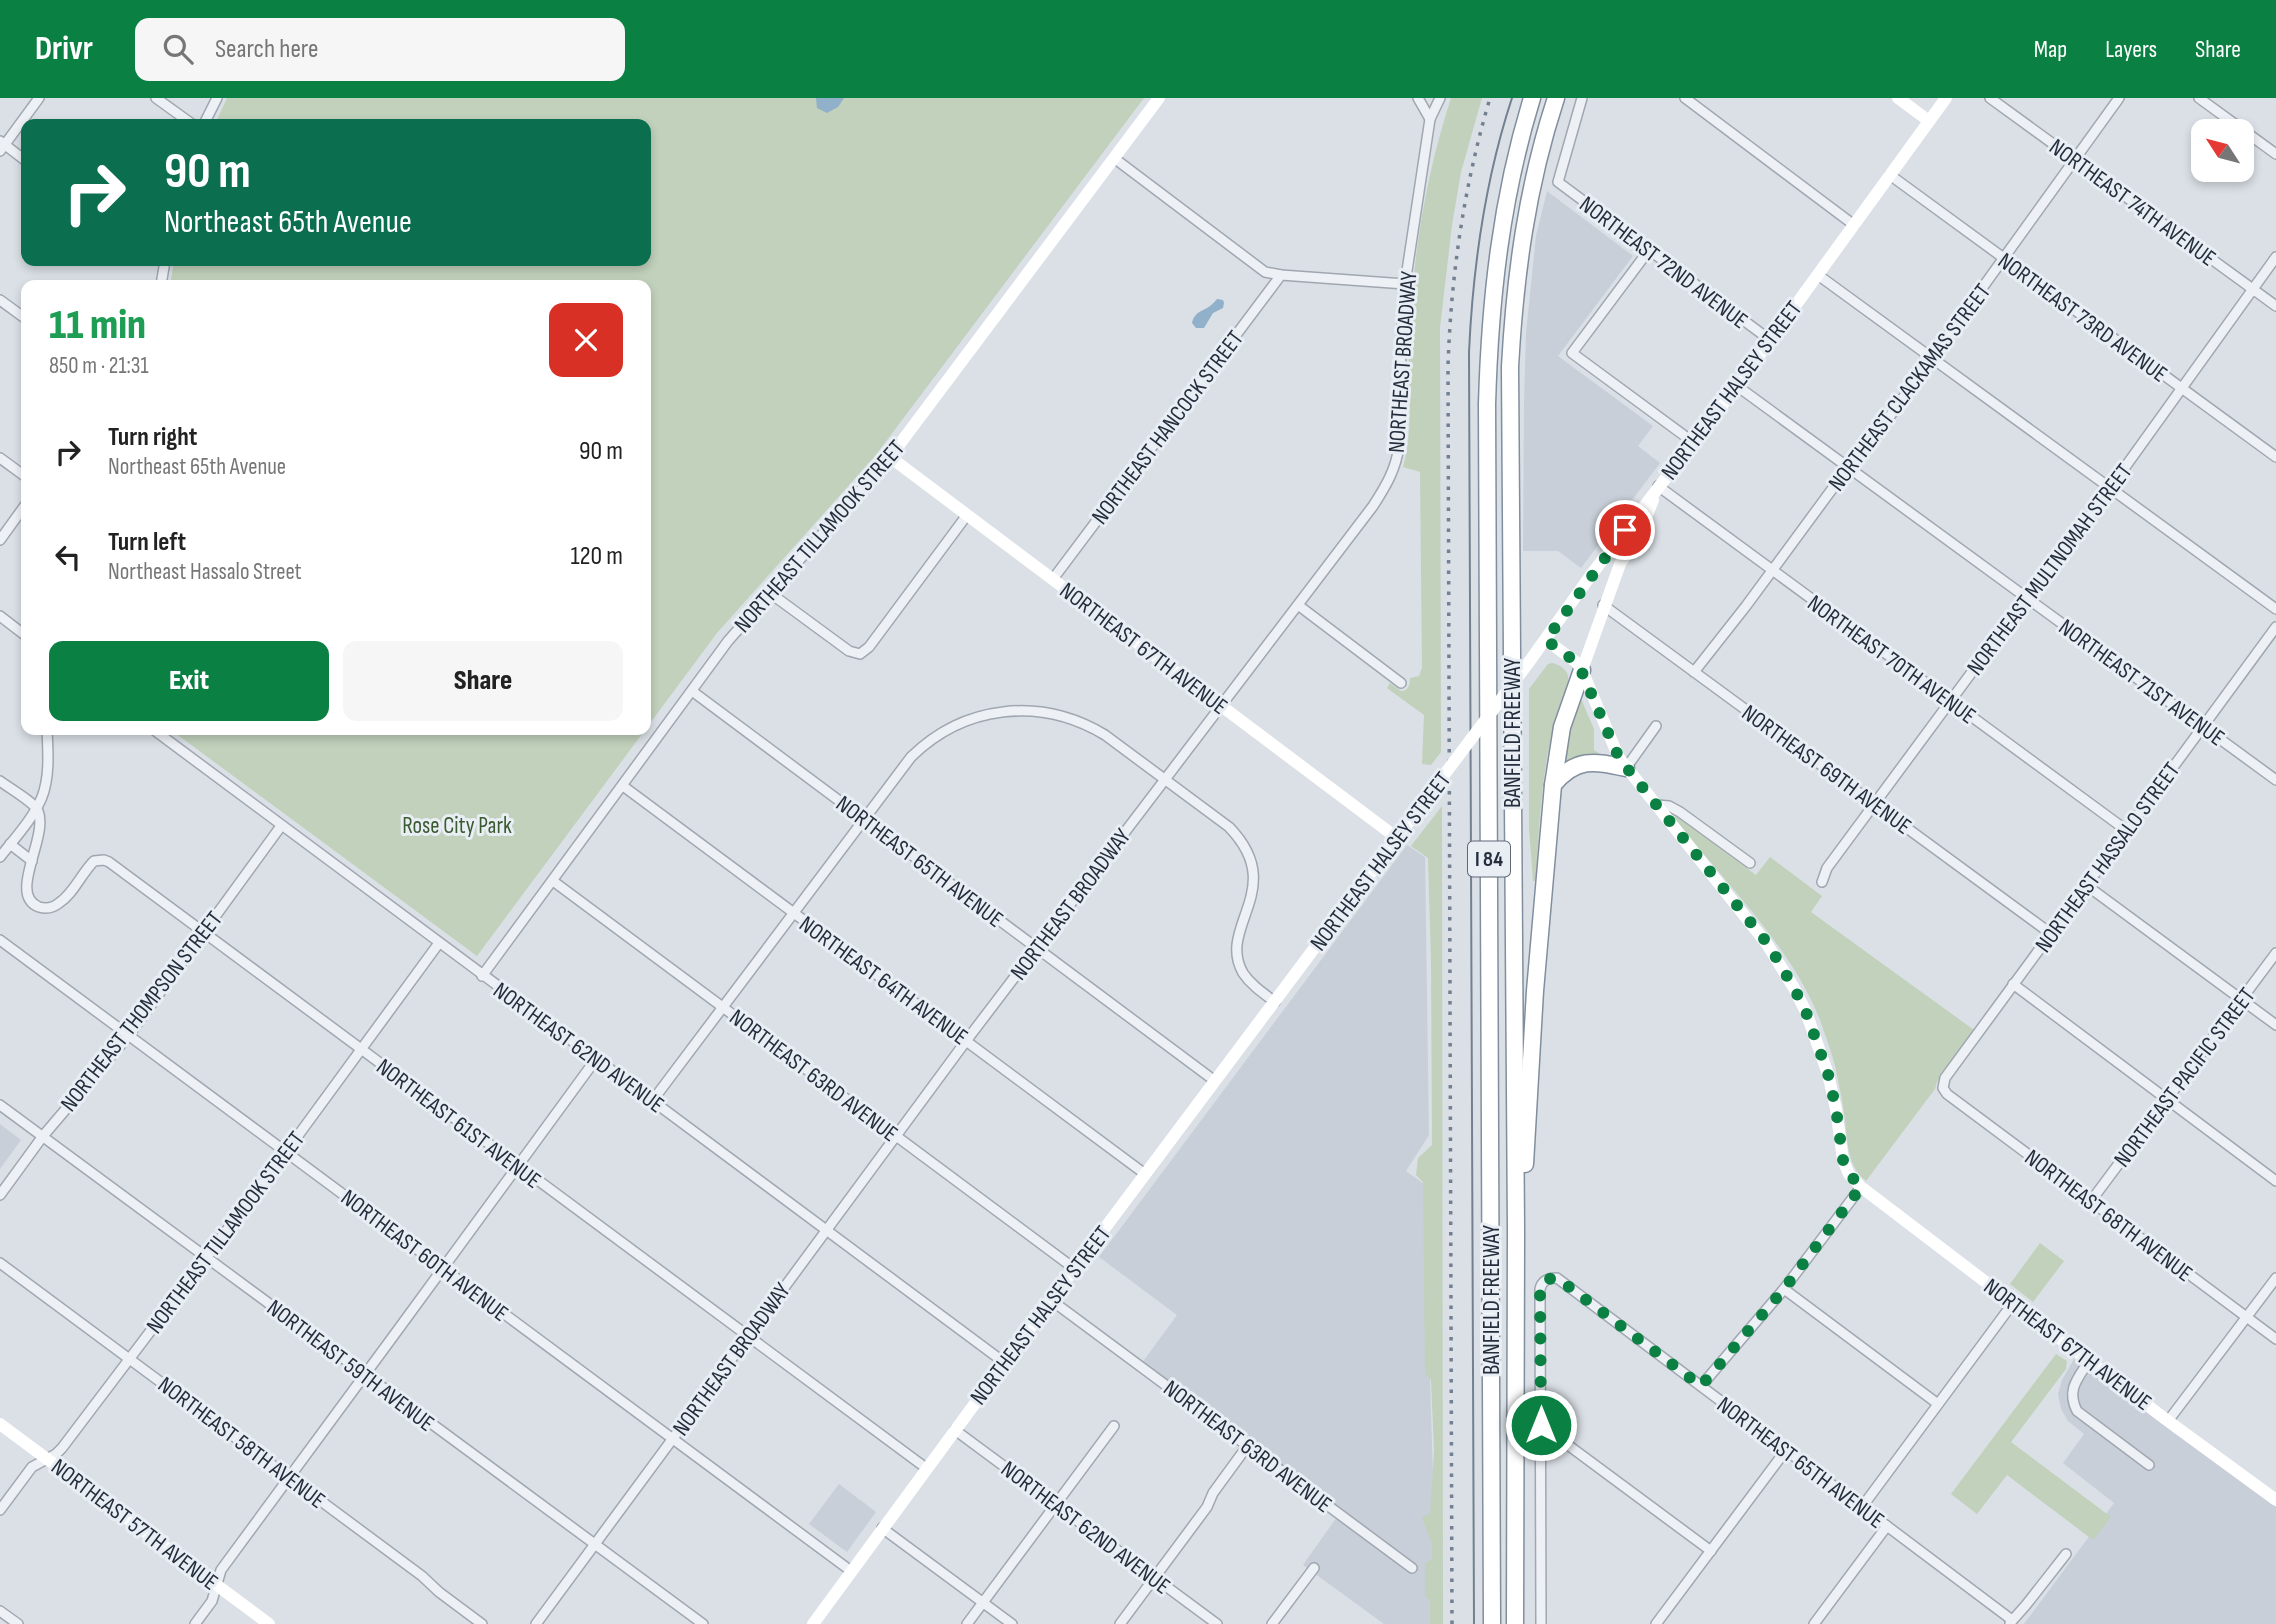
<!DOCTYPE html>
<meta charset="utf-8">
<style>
:root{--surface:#fff;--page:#f6f6f6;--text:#222;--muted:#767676;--accent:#0b8043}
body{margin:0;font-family:"Sofia Sans Condensed",sans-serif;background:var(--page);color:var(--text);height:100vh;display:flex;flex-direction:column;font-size:26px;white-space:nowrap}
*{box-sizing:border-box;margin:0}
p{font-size:23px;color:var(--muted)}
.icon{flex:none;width:38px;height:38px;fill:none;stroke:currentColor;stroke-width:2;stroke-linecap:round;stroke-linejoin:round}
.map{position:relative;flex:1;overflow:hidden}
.panel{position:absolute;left:21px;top:182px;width:630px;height:455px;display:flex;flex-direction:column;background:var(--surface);border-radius:14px;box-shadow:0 4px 10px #0003}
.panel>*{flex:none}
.guide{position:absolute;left:21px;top:21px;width:630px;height:147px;border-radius:14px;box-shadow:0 4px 10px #0003;background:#0b6e4f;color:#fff;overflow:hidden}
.needle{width:46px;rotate:306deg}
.fabs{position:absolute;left:2191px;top:21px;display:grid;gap:14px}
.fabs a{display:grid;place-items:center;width:63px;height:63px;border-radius:14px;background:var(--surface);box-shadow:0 4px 10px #0003;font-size:35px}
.pin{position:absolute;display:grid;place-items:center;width:60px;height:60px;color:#fff;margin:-30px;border:4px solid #fff;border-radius:50%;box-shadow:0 2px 7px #0007}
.me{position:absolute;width:77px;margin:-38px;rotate:0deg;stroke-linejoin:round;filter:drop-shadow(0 0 5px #0008)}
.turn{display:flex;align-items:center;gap:24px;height:147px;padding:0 28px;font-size:32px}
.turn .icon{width:91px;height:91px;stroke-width:2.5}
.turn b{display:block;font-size:49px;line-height:60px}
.round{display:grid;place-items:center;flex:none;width:74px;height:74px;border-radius:14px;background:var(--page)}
.summary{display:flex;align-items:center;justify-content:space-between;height:119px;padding:0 28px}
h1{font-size:42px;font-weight:800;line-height:52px;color:#1e9e55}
.button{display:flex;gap:14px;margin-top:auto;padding:14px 28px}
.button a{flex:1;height:80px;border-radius:14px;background:var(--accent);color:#fff;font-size:28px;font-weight:800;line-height:80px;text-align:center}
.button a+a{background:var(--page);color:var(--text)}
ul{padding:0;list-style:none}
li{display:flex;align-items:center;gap:21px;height:105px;padding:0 28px}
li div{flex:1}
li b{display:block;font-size:26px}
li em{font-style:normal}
header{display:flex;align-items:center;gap:42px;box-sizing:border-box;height:98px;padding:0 35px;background:var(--accent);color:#fff}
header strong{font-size:33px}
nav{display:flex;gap:38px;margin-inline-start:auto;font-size:24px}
.search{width:490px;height:63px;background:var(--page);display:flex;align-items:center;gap:18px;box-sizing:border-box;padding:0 24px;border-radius:14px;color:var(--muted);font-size:26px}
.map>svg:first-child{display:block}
</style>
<header>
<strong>Drivr</strong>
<div class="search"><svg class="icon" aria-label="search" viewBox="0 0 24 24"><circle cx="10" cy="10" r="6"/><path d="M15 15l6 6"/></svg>Search here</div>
<nav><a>Map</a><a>Layers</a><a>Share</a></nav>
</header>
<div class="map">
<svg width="2276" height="1526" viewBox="0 0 2276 1526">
<rect width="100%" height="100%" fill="#dae0e6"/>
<g fill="#c8cfd9">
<path d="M 1547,93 L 1633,158 L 1558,258 L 1653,328 L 1638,348 L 1660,365 L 1581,470 L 1558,453 L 1523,453 L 1524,303 L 1526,235 L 1536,138 Z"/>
<path d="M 1407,747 L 1425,759 L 1429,1037 L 1406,1073 L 1424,1086 L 1433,1378 L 1432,1526 L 1384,1526 L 1303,1467 L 1339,1416 L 1139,1269 L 1177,1217 L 1099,1159 Z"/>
<path d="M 0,1026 L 21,1042 L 0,1071 Z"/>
<path d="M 2074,1261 L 2276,1409 L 2276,1526 L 2024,1526 L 2114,1405 L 2063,1365 L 2084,1336 L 2068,1323 L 2061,1311 L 2058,1296 L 2062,1282 Z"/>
<path d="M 839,1386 L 876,1414 L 847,1454 L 809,1426 Z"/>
</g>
<g fill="#c1d1bb">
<path d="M 227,0 L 1144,0 L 875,358 L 717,535 L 477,858 L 171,632 L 646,632 L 646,187 L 170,187 L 174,163 L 646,163 L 646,26 L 215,26 Z"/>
<path d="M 1451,0 L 1482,0 L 1461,74 L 1452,127 L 1440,230 L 1441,654 L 1431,667 L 1422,666 L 1424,617 L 1387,590 L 1390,585 L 1401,593 C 1409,593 1410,586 1410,580 L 1419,578 L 1422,570 L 1420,374 L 1403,369 C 1414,330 1408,287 1409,247 C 1412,163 1425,80 1451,0 Z"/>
<path d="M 1552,565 C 1558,566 1567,571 1568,578 C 1570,590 1559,608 1556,620 C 1541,673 1539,728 1536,783 L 1533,783 L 1529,730 L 1529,591 L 1548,566 Z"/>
<path d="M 1579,601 L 1582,603 L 1594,631 L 1594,652 L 1603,658 L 1578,659 L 1561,669 L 1564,650 Z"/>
<path d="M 1442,708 L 1443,1526 L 1430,1526 L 1430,1502 L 1425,1498 L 1425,1466 L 1432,1461 L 1432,1447 L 1422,1419 L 1430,1416 L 1434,1353 L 1431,1282 L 1425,1276 L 1423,1084 L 1416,1077 L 1418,1060 L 1432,1047 L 1431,863 L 1428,760 L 1411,748 Z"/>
<path d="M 1676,718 L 1756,777 L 1770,759 L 1822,798 L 1811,814 L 1974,932 L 1937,984 L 1935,991 L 1866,1083 C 1845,1066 1848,1039 1844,1015 C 1842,999 1838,983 1835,968 C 1831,952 1825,937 1820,922 C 1790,846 1723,783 1674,720 Z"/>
<path d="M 2040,1145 L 2064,1163 L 2033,1204 L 2010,1186 Z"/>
<path d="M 2056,1256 L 2067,1263 L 2066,1271 L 2011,1344 L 2111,1419 L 2093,1442 L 2007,1377 L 1977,1416 L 1951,1396 Z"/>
</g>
<g fill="#91b0ca">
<path d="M 816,0 L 844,0 L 838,9 L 827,15 L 817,10 Z"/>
<path d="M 1217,201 L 1223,202 L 1224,205 L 1223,210 L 1213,215 L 1204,230 L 1196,230 L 1192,225 C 1195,213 1202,214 1210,208 C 1213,206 1215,203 1217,201 Z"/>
</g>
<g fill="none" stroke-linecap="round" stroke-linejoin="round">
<defs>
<g id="street">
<path d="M 156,0 L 192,26"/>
<path d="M 1418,0 L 1430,21"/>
<path d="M 1582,0 L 1558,84 L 1770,242"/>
<path d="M 1685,0 L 1854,127"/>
<path d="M 1990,0 L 2276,208"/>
<path d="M 2199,0 L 2276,56"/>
<path d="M 204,26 L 217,0"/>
<path d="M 0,43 L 26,63"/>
<path d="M 0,53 L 39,0"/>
<path d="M 1114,60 L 1265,174 L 1281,177 L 1405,186"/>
<path d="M 1890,77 L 2276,359"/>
<path d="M 1649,152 L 1572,255 L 1693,344"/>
<path d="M 1818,177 L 2276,511"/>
<path d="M 161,187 L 165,163"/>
<path d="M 0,202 L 26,221"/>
<path d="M 1737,288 L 2276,682"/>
<path d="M 0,360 L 26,379"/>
<path d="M 1658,388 L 2126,732"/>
<path d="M 0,442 L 26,406"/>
<path d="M 1053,481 L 1281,177"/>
<path d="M 770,495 L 849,553 L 860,556 L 869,549 L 967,417"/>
<path d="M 1298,507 L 1401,585"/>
<path d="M 1603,507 L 2050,835"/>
<path d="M 0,518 L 26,538"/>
<path d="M 2276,529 L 1945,980 L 1943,990 L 1947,996 L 2276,1241"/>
<path d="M 1694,574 L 1746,508 L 1841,379 L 1872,343 L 2119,0"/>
<path d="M 692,593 L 1215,983"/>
<path d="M 154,632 L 1005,1265"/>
<path d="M 1626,670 L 1656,628"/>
<path d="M 0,683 C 9,690 34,704 38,713 C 49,739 7,797 39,809 C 46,811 53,810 59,805 C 74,795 81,776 94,763 L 104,762 L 109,764 L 926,1370"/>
<path d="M 623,688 L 1145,1076"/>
<path d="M 1657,707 L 1669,708 L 1680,714 L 1750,765"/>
<path d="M 10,746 L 32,763"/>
<path d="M 0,759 C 14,741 33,721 42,699 C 50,678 48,654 47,632"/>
<path d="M 553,783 L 1075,1171"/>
<path d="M 1822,784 L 1827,770 L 2020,509 L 2067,450 L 2276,159"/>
<path d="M 2086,787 L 2276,927"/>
<path d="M 0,842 L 851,1473"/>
<path d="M 482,878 L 728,543 L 890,359"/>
<path d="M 2013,886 L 2276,1083"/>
<path d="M 653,1002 L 911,659 C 964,607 1040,598 1105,637 L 1229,729 C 1289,791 1216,828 1243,875 C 1251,887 1263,895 1275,904"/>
<path d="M 0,1007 L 703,1526"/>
<path d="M 0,1097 L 43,1038 L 129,937 L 281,728"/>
<path d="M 2091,1103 L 2276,855"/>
<path d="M 0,1165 L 422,1478 L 439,1494 L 482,1526"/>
<path d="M 1784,1191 L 1938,1306"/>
<path d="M 1051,1202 L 1412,1470"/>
<path d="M 2089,1263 C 2078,1280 2066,1292 2077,1313 L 2149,1367"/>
<path d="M 1701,1288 L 1784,1191 L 1861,1089"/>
<path d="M 2168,1323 L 2276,1180"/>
<path d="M 1541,1327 L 1711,1453"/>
<path d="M 955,1332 L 1217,1526"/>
<path d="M 1862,1409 L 2013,1205"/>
<path d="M 0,1412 L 32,1369 L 56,1356 L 62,1350 L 286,1054 L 439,845"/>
<path d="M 882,1430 L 1012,1526"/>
<path d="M 0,1513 L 18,1526"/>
<path d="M 2010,1525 L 2026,1507 L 2066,1456"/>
<path d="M 195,1526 L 212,1503 L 221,1472 C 347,1302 471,1132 596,961"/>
<path d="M 536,1526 L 966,943 L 1373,408 C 1386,388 1396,371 1399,348 L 1401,243 L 1405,186 L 1430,21 L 1440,0"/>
<path d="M 967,1526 L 1114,1328"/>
<path d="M 1120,1526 L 1207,1409 L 1213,1395 L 1248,1347"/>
<path d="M 1272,1526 L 1314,1470"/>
<path d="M 1541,1526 L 1540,1191 C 1542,1182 1548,1180 1557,1180 L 2012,1522"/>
<path d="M 1656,1526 L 1786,1352"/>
<path d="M 1814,1526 L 1887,1428"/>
</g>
<g id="highway">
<path d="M 1553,687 C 1576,659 1594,663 1626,670"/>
<path d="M 1525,1066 L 1535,893 L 1553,687 L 1562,629 L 1582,572"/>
<path d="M 1492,1526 L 1487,306 C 1490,201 1501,101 1532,0"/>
<path d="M 1515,1526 L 1516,1134 L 1510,269 C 1515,177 1527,88 1556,0"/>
</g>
</defs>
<use href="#street" stroke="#a0a7b0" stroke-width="12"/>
<use href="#highway" stroke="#818e9e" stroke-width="19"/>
<use href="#street" stroke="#edf0f5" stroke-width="9"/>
<g stroke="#fff" stroke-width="12">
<path d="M 1159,0 L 890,359 L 1397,740"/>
<path d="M 1898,0 L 1929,23"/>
<path d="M 1546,542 L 1576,564 L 1582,572 L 1619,660 L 1767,846 L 1794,890 L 1806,914 L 1828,976 L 1836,1011 L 1843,1062 L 1849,1076 L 1861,1089 L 2168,1323 L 2276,1402"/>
<path d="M 1529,564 L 1591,477 L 1737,288 L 1946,0"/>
<path d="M 1582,572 L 1620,466 L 1641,432 L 1653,402"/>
<path d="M 0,1326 L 269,1526"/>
<path d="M 813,1526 L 1051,1202 L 1432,693"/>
</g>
<use href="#highway" stroke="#fff" stroke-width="16"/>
<path stroke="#738091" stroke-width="2" d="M 1474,1526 L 1469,254 C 1473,167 1485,82 1512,0"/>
<path stroke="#738091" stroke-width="3.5" stroke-dasharray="3.5 7" stroke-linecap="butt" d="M 1452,1526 L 1448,268 C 1451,176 1464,88 1490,0"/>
<path stroke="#fff" stroke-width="12" d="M 1432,693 L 1529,564"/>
</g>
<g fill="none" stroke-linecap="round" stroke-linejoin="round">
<path stroke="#0b8043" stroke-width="12" stroke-dasharray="0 21.6" d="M 1541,1327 L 1540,1191 C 1543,1182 1548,1180 1557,1180 L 1701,1288 L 1784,1191 L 1861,1089 L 1849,1076 L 1843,1062 L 1836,1011 L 1828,976 L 1806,914 L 1794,890 L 1768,846 L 1619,660 L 1581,572 L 1576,564 L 1546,542 L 1625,432"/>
</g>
<g text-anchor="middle" stroke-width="6" stroke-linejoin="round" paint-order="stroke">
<rect fill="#e9eef4" stroke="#5f6874" stroke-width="2" x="1468" y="743.5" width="42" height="35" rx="5"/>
<g font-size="21" font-weight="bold" fill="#242e3d">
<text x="1489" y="768">I 84</text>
</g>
<g font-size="23" fill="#242e3d" stroke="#e9eef4">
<text transform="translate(2133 104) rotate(36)" y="8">NORTHEAST 74TH AVENUE</text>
<text transform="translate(1664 164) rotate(37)" y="8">NORTHEAST 72ND AVENUE</text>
<text transform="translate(2083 219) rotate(36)" y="8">NORTHEAST 73RD AVENUE</text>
<text transform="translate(1402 264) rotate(-86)" y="8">NORTHEAST BROADWAY</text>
<text transform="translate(1909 289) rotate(-53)" y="8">NORTHEAST CLACKAMAS STREET</text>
<text transform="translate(1731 292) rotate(-53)" y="8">NORTHEAST HALSEY STREET</text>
<text transform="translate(1167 329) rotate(-53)" y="8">NORTHEAST HANCOCK STREET</text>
<text transform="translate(819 438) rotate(-49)" y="8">NORTHEAST TILLAMOOK STREET</text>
<text transform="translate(2049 471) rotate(-53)" y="8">NORTHEAST MULTNOMAH STREET</text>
<text transform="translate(1144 550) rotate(37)" y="8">NORTHEAST 67TH AVENUE</text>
<text transform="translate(1892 561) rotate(36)" y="8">NORTHEAST 70TH AVENUE</text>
<text transform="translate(2142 584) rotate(36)" y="8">NORTHEAST 71ST AVENUE</text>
<text transform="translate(1512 635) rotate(-90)" y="8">BANFIELD FREEWAY</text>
<text transform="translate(1827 671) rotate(36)" y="8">NORTHEAST 69TH AVENUE</text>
<text transform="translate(2107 759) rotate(-54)" y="8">NORTHEAST HASSALO STREET</text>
<text transform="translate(920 763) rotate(37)" y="8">NORTHEAST 65TH AVENUE</text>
<text transform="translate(1380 763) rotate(-53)" y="8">NORTHEAST HALSEY STREET</text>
<text transform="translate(1070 806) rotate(-53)" y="8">NORTHEAST BROADWAY</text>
<text transform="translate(884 882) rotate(36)" y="8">NORTHEAST 64TH AVENUE</text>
<text transform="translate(141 913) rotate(-52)" y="8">NORTHEAST THOMPSON STREET</text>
<text transform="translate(579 949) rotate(36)" y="8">NORTHEAST 62ND AVENUE</text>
<text transform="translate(814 977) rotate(37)" y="8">NORTHEAST 63RD AVENUE</text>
<text transform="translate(2184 979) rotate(-53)" y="8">NORTHEAST PACIFIC STREET</text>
<text transform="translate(459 1025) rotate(37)" y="8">NORTHEAST 61ST AVENUE</text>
<text transform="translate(2109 1117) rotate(37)" y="8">NORTHEAST 68TH AVENUE</text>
<text transform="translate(225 1134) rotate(-53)" y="8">NORTHEAST TILLAMOOK STREET</text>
<text transform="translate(425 1157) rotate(37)" y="8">NORTHEAST 60TH AVENUE</text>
<text transform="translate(1491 1202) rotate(-90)" y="8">BANFIELD FREEWAY</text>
<text transform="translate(1040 1217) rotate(-53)" y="8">NORTHEAST HALSEY STREET</text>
<text transform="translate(2068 1246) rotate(37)" y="8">NORTHEAST 67TH AVENUE</text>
<text transform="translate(731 1261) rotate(-54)" y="8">NORTHEAST BROADWAY</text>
<text transform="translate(351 1267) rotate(37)" y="8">NORTHEAST 59TH AVENUE</text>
<text transform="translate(242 1344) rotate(37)" y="8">NORTHEAST 58TH AVENUE</text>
<text transform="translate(1248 1348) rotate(37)" y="8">NORTHEAST 63RD AVENUE</text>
<text transform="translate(1801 1364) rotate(37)" y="8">NORTHEAST 65TH AVENUE</text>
<text transform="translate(135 1426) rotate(37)" y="8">NORTHEAST 57TH AVENUE</text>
<text transform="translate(1086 1429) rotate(37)" y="8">NORTHEAST 62ND AVENUE</text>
</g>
<g font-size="23" fill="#3a5a30" stroke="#e9eef4">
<text x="457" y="735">Rose City Park</text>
</g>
</g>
</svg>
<div class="fabs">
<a><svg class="needle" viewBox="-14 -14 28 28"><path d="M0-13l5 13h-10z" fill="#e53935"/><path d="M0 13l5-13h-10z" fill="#767676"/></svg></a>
</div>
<div class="pin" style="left:1625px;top:432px;background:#d93025"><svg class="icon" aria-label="arrive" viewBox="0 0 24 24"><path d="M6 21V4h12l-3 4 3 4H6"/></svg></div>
<svg class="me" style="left:1541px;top:1327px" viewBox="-20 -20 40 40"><circle r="17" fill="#0b8043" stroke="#fff" stroke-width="3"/><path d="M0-11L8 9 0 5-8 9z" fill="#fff"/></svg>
<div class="guide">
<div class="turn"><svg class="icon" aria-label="right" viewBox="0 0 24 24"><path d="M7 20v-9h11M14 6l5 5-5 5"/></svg><div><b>90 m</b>Northeast 65th Avenue</div></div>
</div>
<section class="panel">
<div class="summary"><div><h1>11 min</h1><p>850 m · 21:31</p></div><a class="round" style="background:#d93025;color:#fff"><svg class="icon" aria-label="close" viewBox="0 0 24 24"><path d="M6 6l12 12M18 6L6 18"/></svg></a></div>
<ul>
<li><svg class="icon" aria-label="right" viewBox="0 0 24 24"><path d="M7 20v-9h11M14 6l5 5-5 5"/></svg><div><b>Turn right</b><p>Northeast 65th Avenue</p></div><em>90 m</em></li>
<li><svg class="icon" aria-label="left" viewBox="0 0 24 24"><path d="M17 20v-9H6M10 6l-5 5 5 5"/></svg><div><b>Turn left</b><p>Northeast Hassalo Street</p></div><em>120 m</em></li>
</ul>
<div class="button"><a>Exit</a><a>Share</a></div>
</section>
</div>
